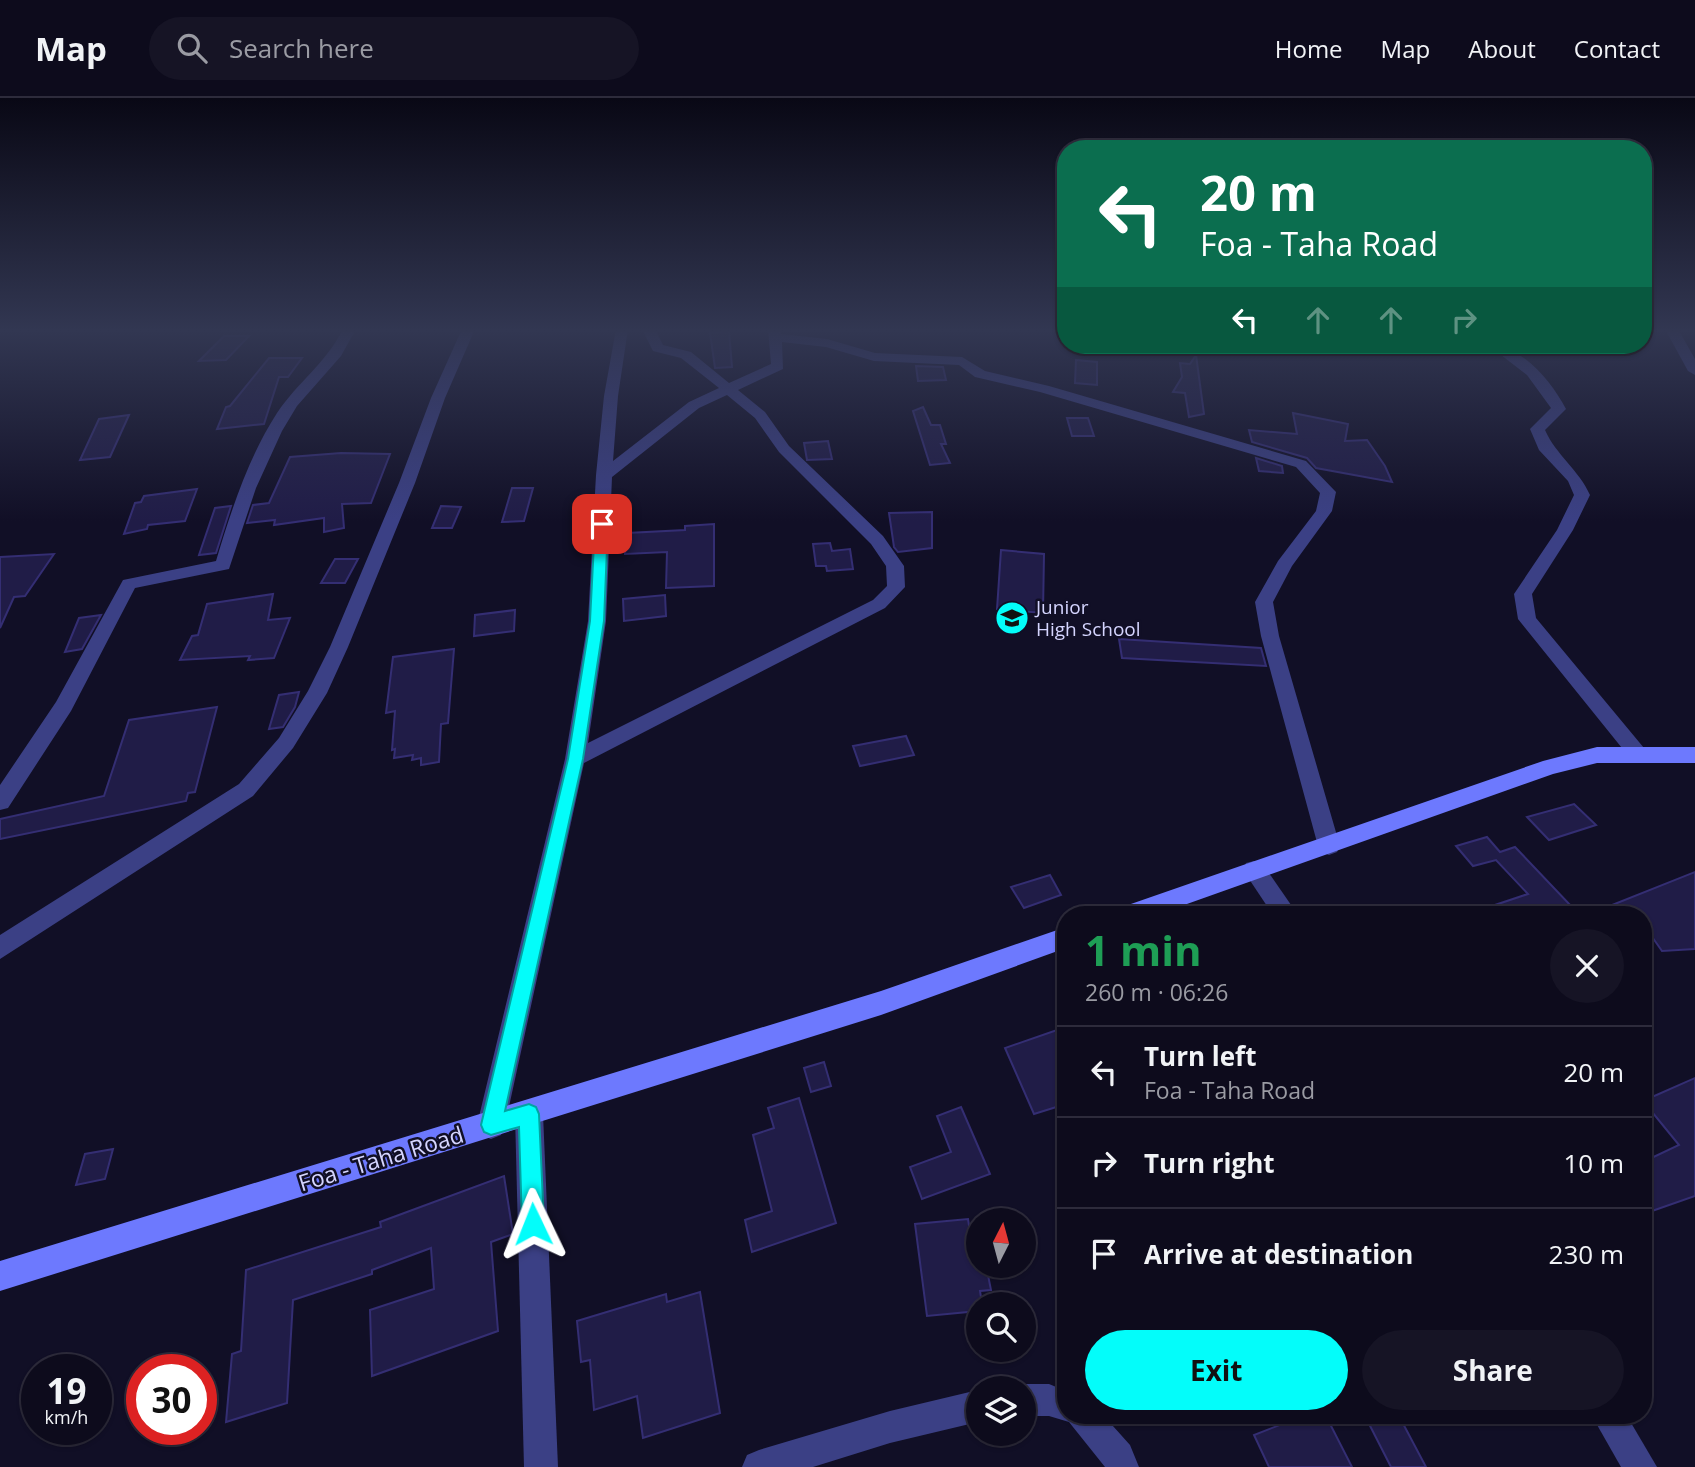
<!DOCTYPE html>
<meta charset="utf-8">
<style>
:root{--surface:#0d0b1c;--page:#161425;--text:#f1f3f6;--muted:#9a9ba3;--line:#2d2b3b;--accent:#03fdfa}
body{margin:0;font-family:"Open Sans",sans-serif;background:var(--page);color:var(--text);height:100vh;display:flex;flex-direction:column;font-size:26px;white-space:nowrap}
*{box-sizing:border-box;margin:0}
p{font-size:23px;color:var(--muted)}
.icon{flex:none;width:38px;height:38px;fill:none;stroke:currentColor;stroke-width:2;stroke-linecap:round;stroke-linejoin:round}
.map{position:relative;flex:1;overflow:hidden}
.drawer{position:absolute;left:1057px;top:808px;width:595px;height:518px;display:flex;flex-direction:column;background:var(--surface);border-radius:28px;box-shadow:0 2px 5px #0004,0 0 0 2px var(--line)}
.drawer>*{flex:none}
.hud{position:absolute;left:1057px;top:42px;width:595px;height:214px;border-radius:28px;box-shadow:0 2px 5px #0004,0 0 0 2px var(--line);background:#0b6e4f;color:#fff;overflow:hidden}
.needle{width:46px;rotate:6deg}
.fabs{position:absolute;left:966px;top:1110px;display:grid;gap:14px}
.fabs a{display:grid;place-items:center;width:70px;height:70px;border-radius:50%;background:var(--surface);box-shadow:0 2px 5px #0004,0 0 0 2px var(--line);font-size:35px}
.speed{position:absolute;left:21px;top:1256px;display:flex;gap:14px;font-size:35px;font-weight:700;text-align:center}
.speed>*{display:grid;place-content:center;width:91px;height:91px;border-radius:50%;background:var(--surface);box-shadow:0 2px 5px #0004,0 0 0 2px var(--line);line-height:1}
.speed small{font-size:18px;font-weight:400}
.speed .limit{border:10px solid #d22;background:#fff;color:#111}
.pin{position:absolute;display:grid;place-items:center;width:60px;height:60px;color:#fff;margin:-30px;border-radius:14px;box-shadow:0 4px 10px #0006}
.me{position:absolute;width:77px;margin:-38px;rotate:358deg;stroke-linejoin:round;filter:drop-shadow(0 0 5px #0008)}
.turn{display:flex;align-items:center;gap:24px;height:147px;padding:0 28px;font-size:32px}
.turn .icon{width:91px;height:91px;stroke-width:2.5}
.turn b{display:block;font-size:49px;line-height:60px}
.lanes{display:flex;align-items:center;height:66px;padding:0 28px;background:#0003;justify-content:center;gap:35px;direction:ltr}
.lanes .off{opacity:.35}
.round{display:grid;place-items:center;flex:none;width:74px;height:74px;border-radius:37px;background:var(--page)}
.overview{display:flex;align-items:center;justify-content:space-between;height:119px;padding:0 28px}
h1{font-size:42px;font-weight:700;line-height:52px;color:#1e9e55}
.cta{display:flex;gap:14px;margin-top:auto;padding:14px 28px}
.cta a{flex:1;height:80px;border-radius:42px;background:var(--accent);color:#111;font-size:28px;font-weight:700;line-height:80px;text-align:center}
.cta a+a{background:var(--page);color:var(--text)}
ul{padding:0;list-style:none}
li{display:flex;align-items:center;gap:21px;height:91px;padding:0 28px;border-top:2px solid var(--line)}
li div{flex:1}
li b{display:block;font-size:26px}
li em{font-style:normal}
header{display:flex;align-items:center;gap:42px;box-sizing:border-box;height:98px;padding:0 35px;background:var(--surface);border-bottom:2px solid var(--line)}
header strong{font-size:33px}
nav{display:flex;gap:38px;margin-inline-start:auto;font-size:24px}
.search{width:490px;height:63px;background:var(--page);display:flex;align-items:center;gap:18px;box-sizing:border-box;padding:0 24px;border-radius:38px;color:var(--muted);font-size:26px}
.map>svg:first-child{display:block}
</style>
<header>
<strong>Map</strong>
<div class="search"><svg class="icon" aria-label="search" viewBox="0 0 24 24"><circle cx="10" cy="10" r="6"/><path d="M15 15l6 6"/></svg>Search here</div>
<nav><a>Home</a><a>Map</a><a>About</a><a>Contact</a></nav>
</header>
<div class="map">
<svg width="1695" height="1369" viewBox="0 0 1695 1369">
<rect width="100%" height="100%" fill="#110f26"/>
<g fill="#201c47" stroke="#342e73" stroke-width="2">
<path d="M 729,233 L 732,269 L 715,270 L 710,235 Z"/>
<path d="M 224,238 L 249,238 L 226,262 L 199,263 Z"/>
<path d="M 1196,257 L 1204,316 L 1189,319 L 1185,295 L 1173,294 L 1182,279 L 1180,265 L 1190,266 Z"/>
<path d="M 269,260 L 302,260 L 288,279 L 279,279 L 264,326 L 217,331 L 226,309 L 230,308 Z"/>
<path d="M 1076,262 L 1097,264 L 1097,287 L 1075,285 Z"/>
<path d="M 916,268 L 943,269 L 946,282 L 918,283 Z"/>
<path d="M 923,309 L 931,327 L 940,327 L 946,346 L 941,346 L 950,365 L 930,367 L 913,313 Z"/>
<path d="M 1293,315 L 1348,326 L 1345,343 L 1367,342 L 1385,368 L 1392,384 L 1316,370 L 1307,360 L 1252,344 L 1249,332 L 1297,336 Z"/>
<path d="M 129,317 L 110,359 L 80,362 L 99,321 Z"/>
<path d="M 1067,320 L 1088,320 L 1094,338 L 1072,338 Z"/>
<path d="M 828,343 L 832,361 L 807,362 L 804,345 Z"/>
<path d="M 341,355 L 390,356 L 371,405 L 342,406 L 344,430 L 324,434 L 324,420 L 274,427 L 275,422 L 247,425 L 253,407 L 269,405 L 290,359 Z"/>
<path d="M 1256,360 L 1282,368 L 1283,375 L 1259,373 Z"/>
<path d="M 512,390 L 533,390 L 524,423 L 502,424 Z"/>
<path d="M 197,391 L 185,423 L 148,427 L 147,431 L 124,436 L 135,405 L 141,404 L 144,398 Z"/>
<path d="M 231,408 L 216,455 L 199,457 L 215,410 Z"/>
<path d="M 441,408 L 461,409 L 452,430 L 432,430 Z"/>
<path d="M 932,414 L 932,450 L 898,454 L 894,449 L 889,415 Z"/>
<path d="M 714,426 L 714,488 L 666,490 L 667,454 L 625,456 L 627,435 L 685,432 L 685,428 Z"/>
<path d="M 830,445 L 832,453 L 850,451 L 853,471 L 827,473 L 826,468 L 816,468 L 813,446 Z"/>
<path d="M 1001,452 L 1044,456 L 1043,515 L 997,511 Z"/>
<path d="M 54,456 L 25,498 L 14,499 L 0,530 L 0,459 Z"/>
<path d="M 335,461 L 358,461 L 345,485 L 321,485 Z"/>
<path d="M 273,496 L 268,522 L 290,520 L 274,560 L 248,562 L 250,558 L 180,562 L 192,538 L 198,537 L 207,506 Z"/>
<path d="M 665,497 L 666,518 L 624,523 L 623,501 Z"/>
<path d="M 515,512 L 514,533 L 474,538 L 475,517 Z"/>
<path d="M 101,517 L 82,551 L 65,554 L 79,520 Z"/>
<path d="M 1119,541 L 1261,550 L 1266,568 L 1122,560 Z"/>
<path d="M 454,551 L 448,625 L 441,626 L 439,664 L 421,667 L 421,660 L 412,662 L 413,657 L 394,660 L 395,651 L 392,652 L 395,613 L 386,615 L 393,559 Z"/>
<path d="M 299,594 L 295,609 L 283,629 L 269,631 L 279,597 Z"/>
<path d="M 217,609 L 195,694 L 188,695 L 186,703 L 0,741 L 0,721 L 104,698 L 129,622 Z"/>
<path d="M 906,638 L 914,657 L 860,668 L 853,648 Z"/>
<path d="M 1574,706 L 1596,727 L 1549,742 L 1527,719 Z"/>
<path d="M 1487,739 L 1500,754 L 1515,749 L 1573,810 L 1551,817 L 1475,817 L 1474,814 L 1528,796 L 1496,762 L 1473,768 L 1456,748 Z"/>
<path d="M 1695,774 L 1695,851 L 1662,853 L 1643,826 L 1643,817 L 1587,817 Z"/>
<path d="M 1050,777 L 1061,797 L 1024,810 L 1011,789 Z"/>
<path d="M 1060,931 L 1066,942 L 1066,1006 L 1034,1016 L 1005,950 Z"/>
<path d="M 824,964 L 831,988 L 811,994 L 804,970 Z"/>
<path d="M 1695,980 L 1695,1098 L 1652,1113 L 1643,1101 L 1643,1064 L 1679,1047 L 1643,1003 Z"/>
<path d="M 799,1000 L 836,1125 L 752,1154 L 745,1122 L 772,1113 L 753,1037 L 774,1030 L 768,1010 Z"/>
<path d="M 961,1009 L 990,1076 L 922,1101 L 910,1069 L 951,1054 L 937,1018 Z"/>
<path d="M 113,1051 L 105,1081 L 76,1087 L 85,1056 Z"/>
<path d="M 504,1078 L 513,1136 L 491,1144 L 498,1233 L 372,1278 L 370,1212 L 434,1191 L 431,1150 L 372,1172 L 372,1176 L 293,1202 L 287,1305 L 226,1324 L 232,1256 L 241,1253 L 246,1172 L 381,1129 L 380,1124 Z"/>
<path d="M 968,1121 L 974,1160 L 978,1160 L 978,1167 L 986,1167 L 991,1192 L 980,1193 L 982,1206 L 978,1206 L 978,1213 L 927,1218 L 915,1126 Z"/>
<path d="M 700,1194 L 720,1315 L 643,1340 L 637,1298 L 594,1312 L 590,1262 L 581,1264 L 577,1223 L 666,1196 L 667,1204 Z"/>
<path d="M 1303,1318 L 1326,1318 L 1352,1369 L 1269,1369 L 1254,1337 Z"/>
<path d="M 1365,1318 L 1399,1318 L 1426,1369 L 1391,1369 Z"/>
</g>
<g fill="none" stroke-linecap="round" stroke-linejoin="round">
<g fill="#3b4085" fill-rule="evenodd">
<path d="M 343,231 L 356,231 L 341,258 L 297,308 L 282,333 L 256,390 L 229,471 L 135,490 L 71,613 L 8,710 L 0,712 L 0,687 L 56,604 L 123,482 L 216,463 C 231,413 248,360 277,315 C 297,285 327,264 343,231 Z"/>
<path d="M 462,231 L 475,231 L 445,300 L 415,385 L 348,549 L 327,595 L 293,650 L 253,698 L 0,861 L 0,837 L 239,686 L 279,640 L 308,593 L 330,549 L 399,385 L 431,300 Z"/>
<path d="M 616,231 L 628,231 L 618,298 L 613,363 L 689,304 L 719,290 L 681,260 L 653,253 L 642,231 L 655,231 L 663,247 L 691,254 L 729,285 L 771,266 L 768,231 L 780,231 L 781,236 L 827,241 L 875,255 L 962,259 L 985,273 L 1049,288 L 1306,363 L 1336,394 L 1332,413 L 1292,468 L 1273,504 L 1279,538 L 1340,748 L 1337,754 L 1329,757 L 1321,754 L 1318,748 L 1261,538 L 1255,504 L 1278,463 L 1316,413 L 1320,395 L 1296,369 L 1040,294 L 975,279 L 959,267 L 874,263 L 826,249 L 782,244 L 783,271 L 738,292 L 765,314 L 789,348 L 883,438 L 904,468 L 905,489 L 885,510 L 584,665 L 505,1027 L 501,1037 L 491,1041 L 481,1037 L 477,1027 L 565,661 L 588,523 L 596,377 L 604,298 ZM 727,297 L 755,320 L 779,354 L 871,446 L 886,468 L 887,488 L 873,502 L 588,645 L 606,523 L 612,379 L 699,310 Z"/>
<path d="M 1665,231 L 1678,231 L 1695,261 L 1695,277 L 1688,273 Z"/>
<path d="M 1488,247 C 1522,247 1551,283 1566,311 L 1545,332 C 1556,357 1579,372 1590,397 L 1573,432 L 1532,496 L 1536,520 L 1644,650 L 1647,655 L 1644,660 L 1630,660 L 1518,521 L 1514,496 L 1557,432 L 1574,397 L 1568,383 L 1539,352 L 1530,331 L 1551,310 L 1527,277 Z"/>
<path d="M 1254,763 L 1262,765 L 1298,817 L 1273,817 L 1243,772 L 1246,765 Z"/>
<path d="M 529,1002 L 539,1006 L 543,1016 L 558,1369 L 524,1369 L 515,1016 L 519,1006 Z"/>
<path d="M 1024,1286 L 1049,1286 L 1066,1293 L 1066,1318 L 1104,1318 L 1130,1347 L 1139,1369 L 1105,1369 L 1069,1324 L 1049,1318 L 1024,1318 L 1024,1290 L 1015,1290 Z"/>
<path d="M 978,1292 L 978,1324 L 890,1345 L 813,1369 L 742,1369 L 747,1357 L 759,1352 L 890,1313 Z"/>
<path d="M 1592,1318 L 1627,1318 L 1657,1369 L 1621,1369 Z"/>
</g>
<g fill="#6d79fe" fill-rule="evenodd">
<path d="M 1597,649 L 1695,649 L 1695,665 L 1597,665 L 1553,676 L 1156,817 L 1116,817 L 1120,810 L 1128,807 L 1543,663 Z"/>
<path d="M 1066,829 L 1066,850 L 881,917 L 0,1193 L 0,1163 L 881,893 Z"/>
</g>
</g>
<linearGradient id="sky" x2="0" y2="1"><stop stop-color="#090815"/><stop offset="0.55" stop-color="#323752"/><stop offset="1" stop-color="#323752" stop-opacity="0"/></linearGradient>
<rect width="1695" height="423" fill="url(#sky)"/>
<path fill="#03fdfa" stroke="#02a4a2" stroke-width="2" d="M 602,422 L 608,426 L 604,523 L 583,661 L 505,1013 L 529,1006 L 536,1009 L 539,1016 L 544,1126 L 541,1134 L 533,1137 L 526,1134 L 522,1126 L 519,1029 L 491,1037 L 484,1034 L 481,1027 L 568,661 L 590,523 L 595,426 Z"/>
<defs>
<symbol id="school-disc" viewBox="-11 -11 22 22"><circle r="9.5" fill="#03fdfa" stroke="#110f26"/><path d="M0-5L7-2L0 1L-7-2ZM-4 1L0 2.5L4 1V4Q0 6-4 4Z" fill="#111"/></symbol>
</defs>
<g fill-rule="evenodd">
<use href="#school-disc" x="993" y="501" width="38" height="38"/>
</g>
<g text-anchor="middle" stroke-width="5" stroke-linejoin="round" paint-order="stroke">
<g font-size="19" fill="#d5d5ff" stroke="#110f26" text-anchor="start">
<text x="1036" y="516">Junior<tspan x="1036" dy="22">High School</tspan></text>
</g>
<g font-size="23" fill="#d5d5ff" stroke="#110f26">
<text transform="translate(381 1061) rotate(-17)" y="8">Foa - Taha Road</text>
</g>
</g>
</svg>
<div class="fabs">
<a><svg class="needle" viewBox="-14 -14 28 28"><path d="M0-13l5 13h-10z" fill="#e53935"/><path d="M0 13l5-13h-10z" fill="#9a9ba3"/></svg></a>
<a><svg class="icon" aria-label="search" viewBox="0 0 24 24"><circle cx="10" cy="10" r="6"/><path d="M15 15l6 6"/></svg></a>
<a><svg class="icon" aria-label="layers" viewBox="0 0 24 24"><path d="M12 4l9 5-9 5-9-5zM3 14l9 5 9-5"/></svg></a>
</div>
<div class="speed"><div>19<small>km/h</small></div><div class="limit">30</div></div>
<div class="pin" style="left:602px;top:426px;background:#d93025"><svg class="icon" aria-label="arrive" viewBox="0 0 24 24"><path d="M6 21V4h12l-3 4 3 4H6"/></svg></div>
<svg class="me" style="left:533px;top:1126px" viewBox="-20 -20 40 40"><path d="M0-17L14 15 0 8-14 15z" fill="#03fdfa" stroke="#fff" stroke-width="4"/></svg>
<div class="hud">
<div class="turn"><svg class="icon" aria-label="left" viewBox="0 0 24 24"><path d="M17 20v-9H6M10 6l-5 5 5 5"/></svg><div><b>20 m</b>Foa - Taha Road</div></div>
<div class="lanes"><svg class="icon" aria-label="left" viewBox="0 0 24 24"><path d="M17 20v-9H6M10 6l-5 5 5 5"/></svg><svg class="icon off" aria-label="ahead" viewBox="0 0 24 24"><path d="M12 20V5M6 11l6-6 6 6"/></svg><svg class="icon off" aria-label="ahead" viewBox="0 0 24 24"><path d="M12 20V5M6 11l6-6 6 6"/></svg><svg class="icon off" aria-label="right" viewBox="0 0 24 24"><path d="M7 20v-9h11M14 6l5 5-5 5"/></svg></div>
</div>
<section class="drawer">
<div class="overview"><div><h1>1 min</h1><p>260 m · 06:26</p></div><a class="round"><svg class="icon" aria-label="close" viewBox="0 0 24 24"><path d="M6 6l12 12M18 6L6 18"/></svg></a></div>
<ul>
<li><svg class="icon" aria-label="left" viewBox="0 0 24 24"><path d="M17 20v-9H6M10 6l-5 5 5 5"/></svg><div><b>Turn left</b><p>Foa - Taha Road</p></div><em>20 m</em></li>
<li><svg class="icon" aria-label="right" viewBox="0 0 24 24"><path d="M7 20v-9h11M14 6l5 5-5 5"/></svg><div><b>Turn right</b></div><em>10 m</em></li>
<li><svg class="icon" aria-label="arrive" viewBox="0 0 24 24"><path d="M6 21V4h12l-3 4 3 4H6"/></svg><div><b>Arrive at destination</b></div><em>230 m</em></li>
</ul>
<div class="cta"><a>Exit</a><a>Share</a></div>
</section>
</div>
